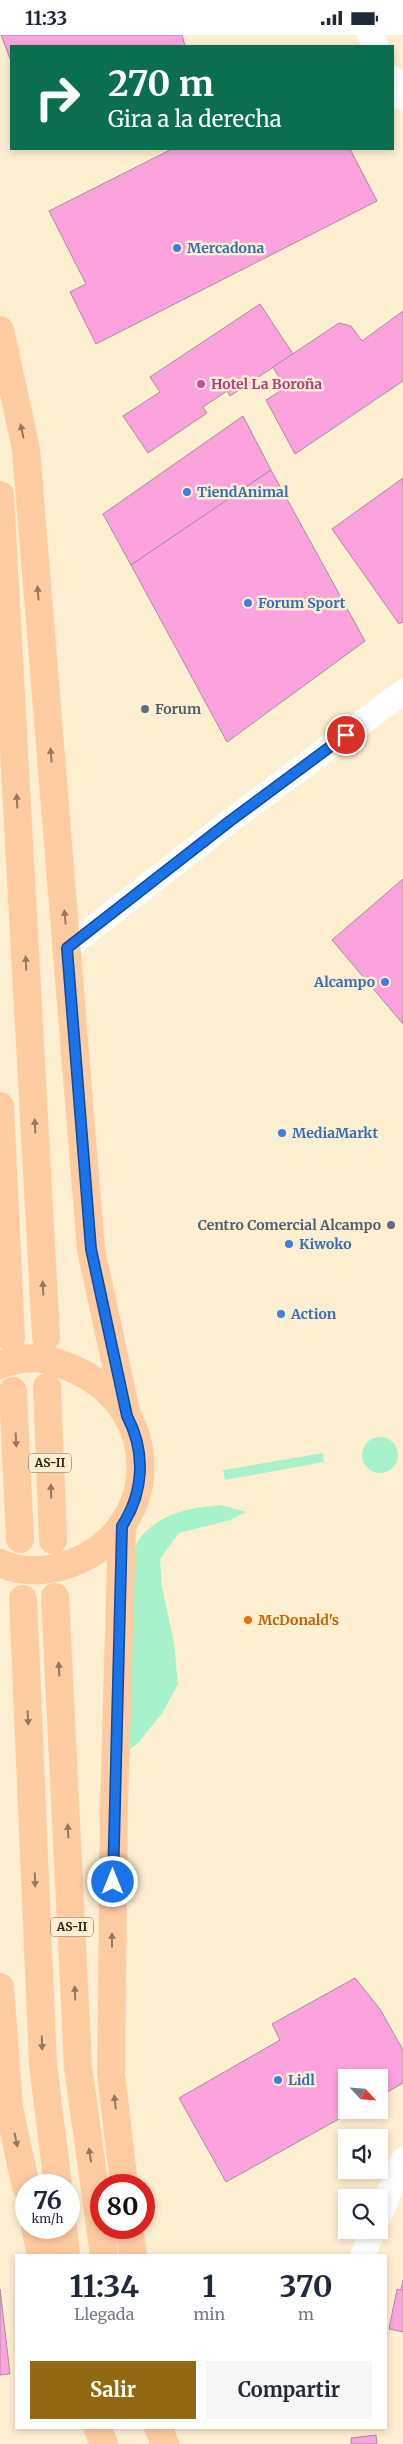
<!DOCTYPE html>
<html lang="es">
<meta charset="utf-8">
<style>
:root{--surface:#fff;--page:#f6f6f7;--text:#1f2937;--muted:#747a83;--accent:#926912}
body{margin:0;font-family:Merriweather,serif;background:var(--page);color:var(--text);height:100vh;display:flex;flex-direction:column;font-size:19px;white-space:nowrap}
*{box-sizing:border-box;margin:0}
p{font-size:16px;color:var(--muted)}
.icon{flex:none;width:28px;height:28px;fill:none;stroke:currentColor;stroke-width:2;stroke-linecap:round;stroke-linejoin:round}
.map{position:relative;flex:1;overflow:hidden}
.panel{position:absolute;left:15px;top:2219px;width:372px;height:175px;display:flex;flex-direction:column;background:var(--surface);border-radius:0px;box-shadow:0 2px 8px #0003}
.panel>*{flex:none}
.top-card{position:absolute;left:10px;top:10px;width:384px;height:105px;border-radius:0px;box-shadow:0 2px 8px #0003;background:#0b6e4f;color:#fff;overflow:hidden}
.needle{width:32px;rotate:116deg}
.controls{position:absolute;left:338px;top:2034px;display:grid;gap:10px}
.controls a{display:grid;place-items:center;width:50px;height:50px;border-radius:0px;background:var(--surface);box-shadow:0 2px 8px #0003;font-size:25px}
.speed{position:absolute;left:15px;top:2139px;display:flex;gap:10px;font-size:25px;font-weight:700;text-align:center}
.speed>*{display:grid;place-content:center;width:65px;height:65px;border-radius:50%;background:var(--surface);box-shadow:0 2px 8px #0003;line-height:1}
.speed small{font-size:12px;font-weight:400}
.speed .limit{border:8px solid #d22;background:#fff;color:#111}
.pin{position:absolute;display:grid;place-items:center;width:42px;height:42px;color:#fff;margin:-21px;border:2px solid #fff;border-radius:50%;box-shadow:0 1px 5px #0007}
.me{position:absolute;width:55px;margin:-28px;rotate:0deg;stroke-linejoin:round;filter:drop-shadow(0 0 4px #0008)}
.turn{display:flex;align-items:center;gap:18px;height:105px;padding:0 15px;font-size:22px}
.turn .icon{width:65px;height:65px;stroke-width:2.5}
.turn b{display:block;font-size:35px;line-height:42px}
.eta{display:flex;justify-content:space-evenly;align-items:center;height:85px;text-align:center}
.eta b{font-size:30px;font-weight:700;line-height:35px}
.cta{display:flex;gap:10px;margin-top:auto;padding:10px 15px}
.cta a{flex:1;height:58px;border-radius:0px;background:var(--accent);color:#fff;font-size:20px;font-weight:700;line-height:58px;text-align:center}
.cta a+a{background:var(--page);color:var(--text)}
.status{display:flex;justify-content:space-between;align-items:center;height:35px;padding:0 25px;background:var(--surface);direction:ltr}
.status svg{height:14px;fill:currentColor}
.map>svg:first-child{display:block}
</style>
<div class="status"><b>11:33</b><svg viewBox="0 0 49 12"><path d="M0 12V9h3v3zM5 12V6h3v6zM10 12V3h3v9zM15 12V0h3v12zM26 1h20v11H26zM47 4h2v5h-2z"/></svg></div>
<div class="map">
<svg width="403" height="2409" viewBox="0 0 403 2409">
<rect width="100%" height="100%" fill="#feefd1"/>
<g fill="#a7f2cb">
<circle cx="380" cy="1420" r="18"/>
<path d="M 323,1418 L 324,1427 L 225,1445 L 223,1435 Z"/>
<path d="M 221,1470 L 246,1477 L 230,1485 L 179,1498 L 160,1524 L 162,1552 L 174,1608 L 178,1649 L 163,1677 L 138,1708 L 129,1715 C 129,1684 126,1519 139,1504 C 161,1477 190,1473 221,1470 Z"/>
</g>
<g fill="#fca3de" stroke="#aa8d9f">
<path d="M 1,0 L 182,0 L 185,11 L 11,11 L 11,26 Z"/>
<path d="M 172,114 L 350,114 L 377,166 L 96,309 L 70,257 L 86,249 L 49,176 Z"/>
<path d="M 260,269 L 293,319 L 230,361 L 227,356 L 203,372 L 207,378 L 148,418 L 123,381 L 160,357 L 150,342 Z"/>
<path d="M 403,276 L 403,346 L 295,419 L 266,365 L 285,353 L 273,332 L 339,288 L 351,291 L 362,306 Z"/>
<path d="M 243,381 L 271,435 L 131,530 L 103,479 Z"/>
<path d="M 271,435 L 365,606 L 227,707 L 131,530 Z"/>
<path d="M 403,443 L 403,587 L 399,589 L 332,494 Z"/>
<path d="M 403,844 L 403,989 L 332,905 Z"/>
<path d="M 355,1943 L 380,1974 L 403,2015 L 403,2048 L 379,2062 L 379,2042 L 346,2042 L 346,2075 L 355,2075 L 226,2147 L 179,2063 L 280,2005 L 272,1989 Z"/>
<path d="M 403,2245 L 403,2297 L 389,2294 L 397,2254 L 401,2255 Z"/>
<path d="M 0,2254 L 10,2339 L 0,2340 Z"/>
<path d="M 376,2400 L 377,2409 L 351,2409 L 351,2403 Z"/>
</g>
<g fill="none" stroke-linecap="round" stroke-linejoin="round">
<g stroke="#fff" stroke-width="25">
<path d="M 370,0 L 376,11"/>
<path d="M 392,43 L 403,63"/>
<path d="M 67,913 L 230,786 L 403,657"/>
<path d="M 379,2182 L 403,2125"/>
<path d="M 363,2220 L 373,2195"/>
</g>
<g stroke="#ffcca2" stroke-width="28">
<path d="M 0,295 L 26,414 L 91,1215 L 127,1381"/>
<path d="M 0,460 L 46,1302"/>
<path d="M 0,1071 L 11,1303"/>
<path d="M 0,1330 C 28,1319 47,1322 73,1334 C 167,1374 162,1501 63,1531 C 42,1537 20,1537 0,1528"/>
<path d="M 47,1352 L 53,1505"/>
<path d="M 13,1356 L 20,1504"/>
<path d="M 122,1491 L 114,1770 L 111,2038 L 124,2150"/>
<path d="M 55,1562 L 78,2032 L 104,2220"/>
<path d="M 23,1564 L 43,2030 L 58,2150"/>
<path d="M 0,1952 L 9,2073 L 26,2152"/>
<path d="M 35,2192 L 41,2220"/>
<path d="M 63,2192 L 66,2220"/>
<path d="M 129,2192 L 133,2220"/>
<path d="M 97,2392 L 104,2409"/>
<path d="M 158,2392 L 165,2409"/>
</g>
</g>
<defs><path id="oneway-solid" d="M-6-.8H1V-3.2L6.5 0L1 3.2V.8H-6Z" transform="scale(1.25)"/></defs>
<g fill="#95785e">
<use href="#oneway-solid" transform="translate(22 396) rotate(-102)"/>
<use href="#oneway-solid" transform="translate(38 558) rotate(-95)"/>
<use href="#oneway-solid" transform="translate(51 720) rotate(-95)"/>
<use href="#oneway-solid" transform="translate(17 766) rotate(-93)"/>
<use href="#oneway-solid" transform="translate(65 882) rotate(-95)"/>
<use href="#oneway-solid" transform="translate(26 928) rotate(-93)"/>
<use href="#oneway-solid" transform="translate(35 1091) rotate(-93)"/>
<use href="#oneway-solid" transform="translate(43 1253) rotate(-93)"/>
<use href="#oneway-solid" transform="translate(16 1405) rotate(87)"/>
<use href="#oneway-solid" transform="translate(51 1456) rotate(-92)"/>
<use href="#oneway-solid" transform="translate(59 1634) rotate(-93)"/>
<use href="#oneway-solid" transform="translate(28 1683) rotate(87)"/>
<use href="#oneway-solid" transform="translate(68 1796) rotate(-93)"/>
<use href="#oneway-solid" transform="translate(35 1845) rotate(88)"/>
<use href="#oneway-solid" transform="translate(112 1905) rotate(-90)"/>
<use href="#oneway-solid" transform="translate(75 1958) rotate(-92)"/>
<use href="#oneway-solid" transform="translate(42 2008) rotate(88)"/>
<use href="#oneway-solid" transform="translate(115 2067) rotate(-97)"/>
<use href="#oneway-solid" transform="translate(16 2105) rotate(78)"/>
<use href="#oneway-solid" transform="translate(90 2120) rotate(-98)"/>
</g>
<g fill="none" stroke-linecap="round" stroke-linejoin="round">
<defs>
<path id="route" d="M 113,1847 L 122,1491 C 144,1457 146,1417 127,1381 L 91,1214 L 67,913 L 230,786 L 346,700"/>
</defs>
<use href="#route" stroke="#114b97" stroke-width="12"/>
<use href="#route" stroke="#1a73e8" stroke-width="9"/>
</g>
<g fill="#3f7fe0" stroke="#feefd1" stroke-width="2">
<circle cx="177" cy="213" r="5"/>
<circle cx="187" cy="457" r="5"/>
<circle cx="248" cy="568" r="5"/>
<circle cx="385" cy="947" r="5"/>
<circle cx="282" cy="1098" r="5"/>
<circle cx="289" cy="1209" r="5"/>
<circle cx="281" cy="1279" r="5"/>
<circle cx="278" cy="2045" r="5"/>
</g>
<circle fill="#d1479c" stroke="#feefd1" stroke-width="2" cx="201" cy="349" r="5"/>
<g fill="#5c6f8a" stroke="#feefd1" stroke-width="2">
<circle cx="145" cy="674" r="5"/>
<circle cx="391" cy="1190" r="5"/>
</g>
<circle fill="#e8710a" stroke="#feefd1" stroke-width="2" cx="248" cy="1585" r="5"/>
<g text-anchor="middle" stroke-width="5" stroke-linejoin="round" paint-order="stroke">
<g fill="#feefd1" stroke="#6a6251" stroke-width="1">
<rect x="29" y="1418.5" width="42" height="19" rx="4"/>
<rect x="51" y="1882.5" width="42" height="19" rx="4"/>
</g>
<g font-size="12" font-weight="bold" fill="#2b251a">
<text x="50" y="1432">AS-II</text>
<text x="72" y="1896">AS-II</text>
</g>
<g font-size="14" font-weight="bold" fill="#366cbe" stroke="#feefd1" text-anchor="start">
<text x="187" y="218">Mercadona</text>
<text x="197" y="462">TiendAnimal</text>
<text x="258" y="573">Forum Sport</text>
<text x="375" y="952" text-anchor="end">Alcampo</text>
<text x="292" y="1103">MediaMarkt</text>
<text x="299" y="1214">Kiwoko</text>
<text x="291" y="1284">Action</text>
<text x="288" y="2050">Lidl</text>
</g>
<g font-size="14" font-weight="bold" fill="#b23c85" stroke="#feefd1" text-anchor="start">
<text x="211" y="354">Hotel La Boroña</text>
</g>
<g font-size="14" font-weight="bold" fill="#4e5e75" stroke="#feefd1" text-anchor="start">
<text x="155" y="679">Forum</text>
<text x="381" y="1195" text-anchor="end">Centro Comercial Alcampo</text>
</g>
<g font-size="14" font-weight="bold" fill="#c56008" stroke="#feefd1" text-anchor="start">
<text x="258" y="1590">McDonald's</text>
</g>
</g>
</svg>
<div class="controls">
<a><svg class="needle" viewBox="-14 -14 28 28"><path d="M0-13l5 13h-10z" fill="#e53935"/><path d="M0 13l5-13h-10z" fill="#747a83"/></svg></a>
<a><svg class="icon" aria-label="sound" viewBox="0 0 24 24"><path d="M4 9h4l5-4v14l-5-4H4zM17 9q2 3 0 6"/></svg></a>
<a><svg class="icon" aria-label="search" viewBox="0 0 24 24"><circle cx="10" cy="10" r="6"/><path d="M15 15l6 6"/></svg></a>
</div>
<div class="speed"><div>76<small>km/h</small></div><div class="limit">80</div></div>
<div class="pin" style="left:346px;top:700px;background:#d93025"><svg class="icon" aria-label="arrive" viewBox="0 0 24 24"><path d="M6 21V4h12l-3 4 3 4H6"/></svg></div>
<svg class="me" style="left:113px;top:1847px" viewBox="-20 -20 40 40"><circle r="17" fill="#1a73e8" stroke="#fff" stroke-width="3"/><path d="M0-11L8 9 0 5-8 9z" fill="#fff"/></svg>
<div class="top-card">
<div class="turn"><svg class="icon" aria-label="right" viewBox="0 0 24 24"><path d="M7 20v-9h11M14 6l5 5-5 5"/></svg><div><b>270 m</b>Gira a la derecha</div></div>
</div>
<section class="panel">
<div class="eta">
<div><b>11:34</b><p>Llegada</p></div>
<div><b>1</b><p>min</p></div>
<div><b>370</b><p>m</p></div>
</div>
<div class="cta"><a>Salir</a><a>Compartir</a></div>
</section>
</div>
